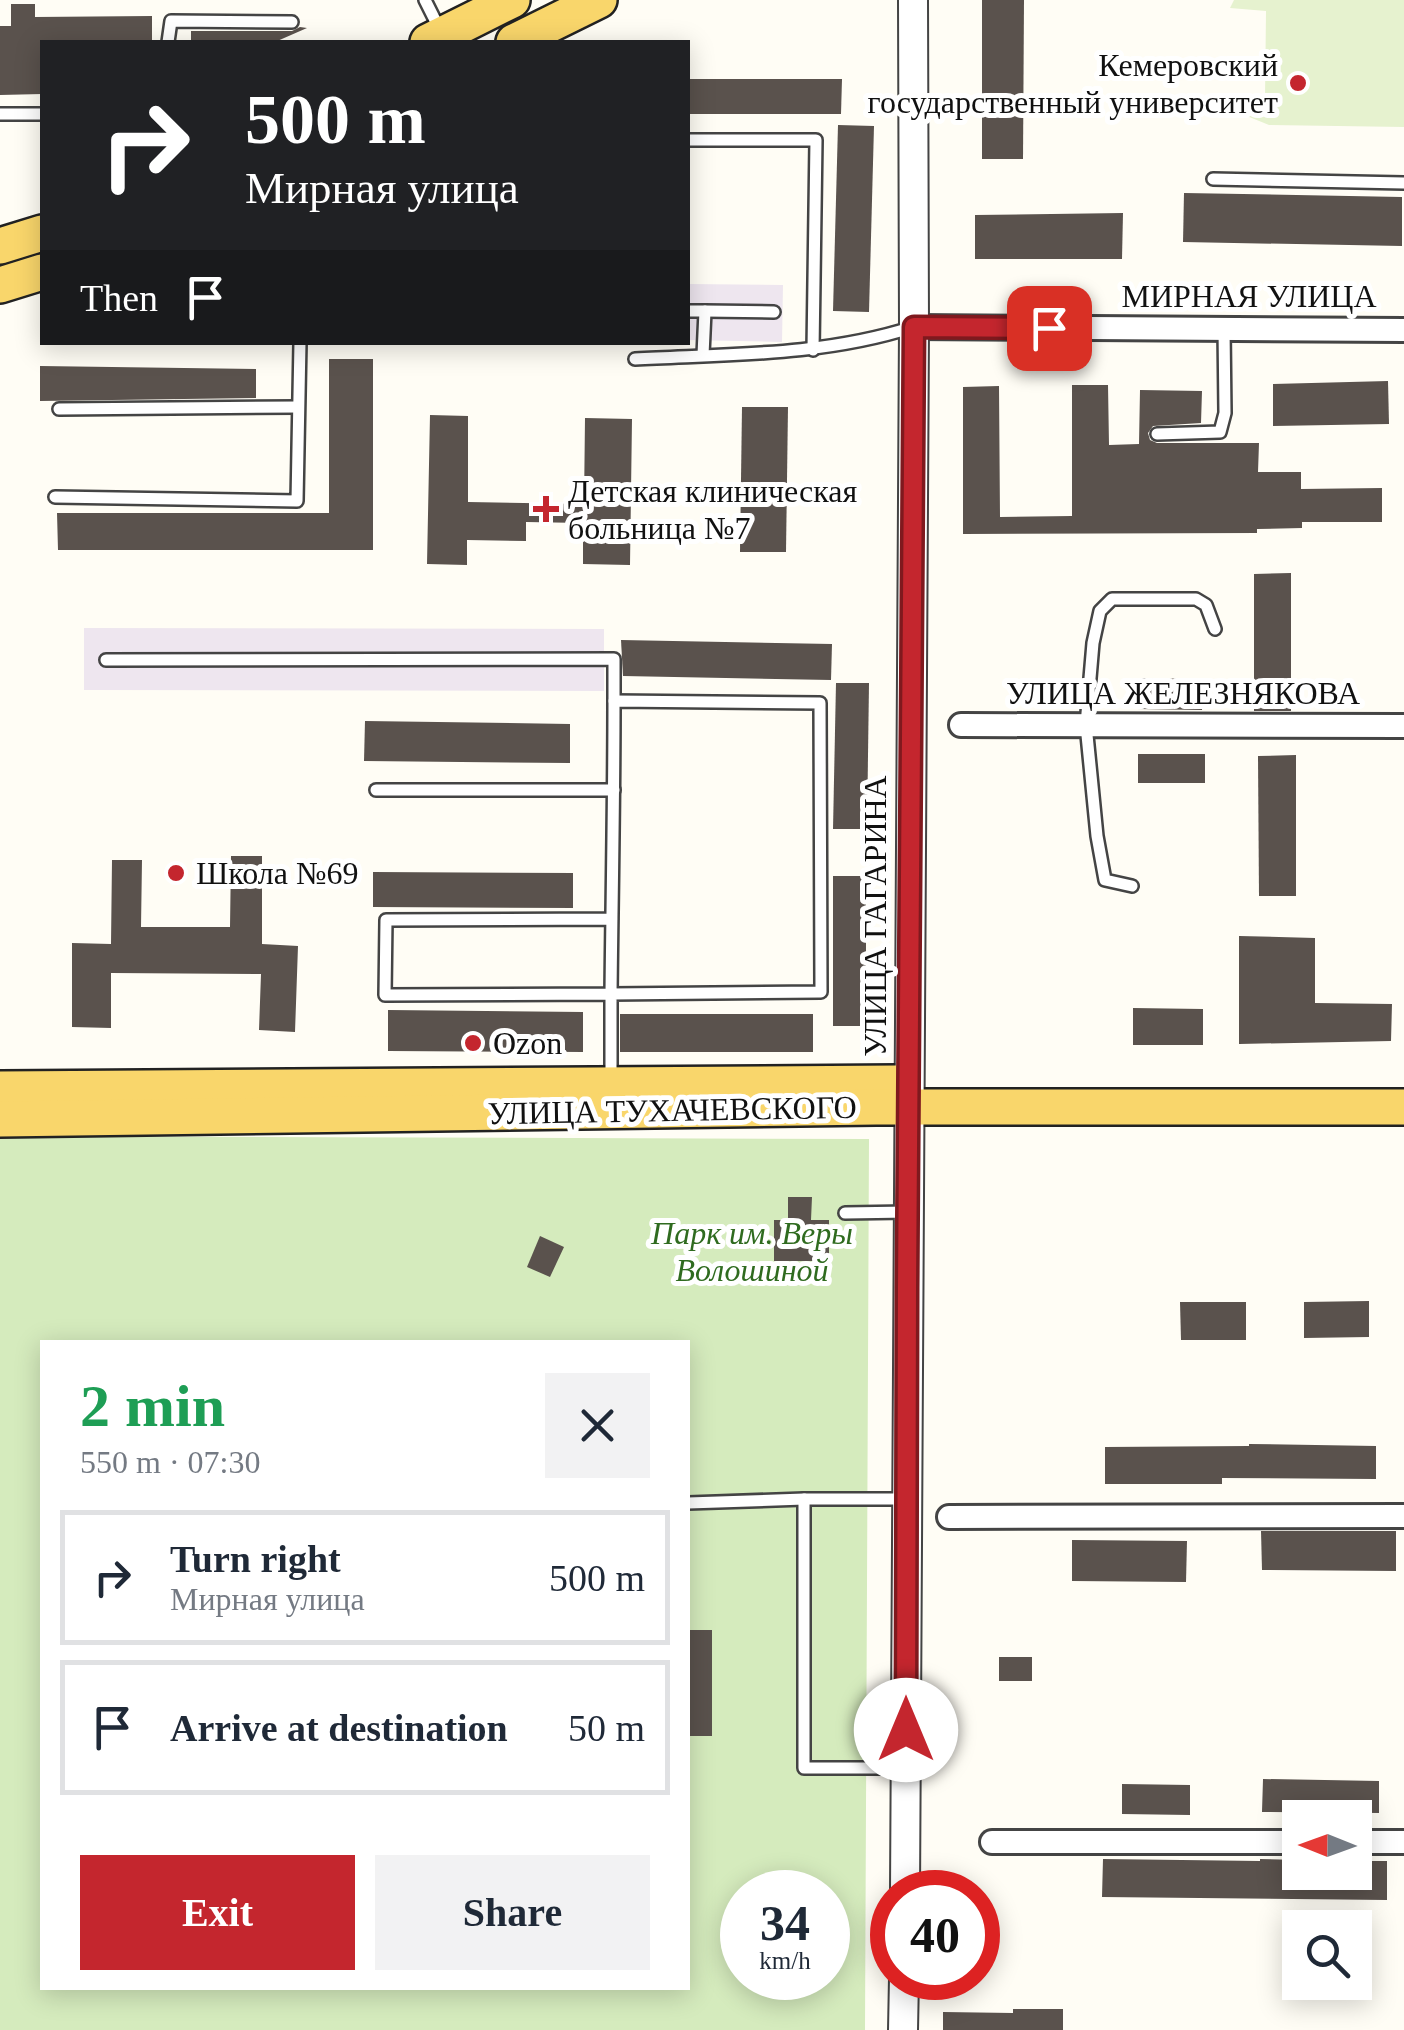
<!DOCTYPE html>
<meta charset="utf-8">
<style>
:root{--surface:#fff;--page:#f2f2f3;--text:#1f2937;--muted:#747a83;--line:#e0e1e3;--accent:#c4262e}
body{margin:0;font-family:Georgia,serif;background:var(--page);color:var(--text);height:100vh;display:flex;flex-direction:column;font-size:38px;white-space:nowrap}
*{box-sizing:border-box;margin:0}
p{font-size:32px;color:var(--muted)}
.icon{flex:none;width:55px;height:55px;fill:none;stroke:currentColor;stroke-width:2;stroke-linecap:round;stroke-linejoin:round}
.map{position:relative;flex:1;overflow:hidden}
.panel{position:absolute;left:40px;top:1340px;width:650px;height:650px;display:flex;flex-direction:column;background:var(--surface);border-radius:0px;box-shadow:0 5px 25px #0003}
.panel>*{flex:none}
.top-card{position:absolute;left:40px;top:40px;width:650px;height:305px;border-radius:0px;box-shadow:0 5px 25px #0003;background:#202124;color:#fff;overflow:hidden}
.needle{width:65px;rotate:271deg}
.controls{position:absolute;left:1282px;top:1800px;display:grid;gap:20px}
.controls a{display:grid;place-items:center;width:90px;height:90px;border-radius:0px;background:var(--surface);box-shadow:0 5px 25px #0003;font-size:50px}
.speed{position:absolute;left:720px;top:1870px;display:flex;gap:20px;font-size:50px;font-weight:700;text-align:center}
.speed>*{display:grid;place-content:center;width:130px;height:130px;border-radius:50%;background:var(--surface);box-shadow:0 5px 25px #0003;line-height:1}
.speed small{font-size:25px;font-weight:400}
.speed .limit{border:15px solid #d22;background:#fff;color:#111}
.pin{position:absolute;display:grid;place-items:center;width:85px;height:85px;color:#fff;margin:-42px;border-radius:20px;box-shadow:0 5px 15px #0006}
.me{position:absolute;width:110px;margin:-55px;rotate:0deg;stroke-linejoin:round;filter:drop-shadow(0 0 8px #0008)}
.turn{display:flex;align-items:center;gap:35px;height:210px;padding:0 40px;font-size:45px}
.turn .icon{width:130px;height:130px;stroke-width:2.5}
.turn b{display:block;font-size:70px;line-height:85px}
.then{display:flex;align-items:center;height:95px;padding:0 40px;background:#0003;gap:20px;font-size:38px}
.round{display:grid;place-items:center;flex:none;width:105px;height:105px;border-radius:0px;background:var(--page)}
.headline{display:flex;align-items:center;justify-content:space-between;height:170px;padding:0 40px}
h1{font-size:60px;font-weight:700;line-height:75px;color:#1e9e55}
.button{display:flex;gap:20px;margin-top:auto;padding:20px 40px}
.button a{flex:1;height:115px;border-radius:0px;background:var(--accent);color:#fff;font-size:40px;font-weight:700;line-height:115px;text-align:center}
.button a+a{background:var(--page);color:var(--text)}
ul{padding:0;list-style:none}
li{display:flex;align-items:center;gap:30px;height:135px;margin:0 20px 15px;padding:0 20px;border:5px solid var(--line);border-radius:0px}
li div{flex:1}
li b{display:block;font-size:38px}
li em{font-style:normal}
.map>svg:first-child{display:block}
</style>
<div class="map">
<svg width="1404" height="2030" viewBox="0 0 1404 2030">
<rect width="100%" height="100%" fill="#fffdf5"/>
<g fill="#eee6ef">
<path d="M 688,284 L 783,285 L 782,342 L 688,340 Z"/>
<path d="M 84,628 L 604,629 L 604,691 L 84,690 Z"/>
</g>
<path fill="#d5ebbd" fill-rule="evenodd" d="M 0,1136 L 869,1139 L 865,2030 L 0,2030 ZM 42,1342 L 688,1342 L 688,1988 L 42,1988 ZM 742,1892 L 828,1892 L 828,1978 L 742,1978 Z"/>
<path fill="#e6f2cf" d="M 1234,0 L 1404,0 L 1404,127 L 1269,125 L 1242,114 L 1232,98 L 1265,98 L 1266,11 L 1230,8 Z"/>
<g fill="#5a524d">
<path d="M 982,0 L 1024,0 L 1023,159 L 982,159 Z"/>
<path d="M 11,4 L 35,4 L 35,17 L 152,16 L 152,42 L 42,42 L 42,94 L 0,95 L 0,26 L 11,26 Z"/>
<path d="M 300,27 L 307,28 L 275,42 L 191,42 L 191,31 L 292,31 Z"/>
<path d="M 688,79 L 842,79 L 841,114 L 688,114 Z"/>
<path d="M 838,125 L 874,126 L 869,312 L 833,311 Z"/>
<path d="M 1184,193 L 1402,197 L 1402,246 L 1183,242 Z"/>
<path d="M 1123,213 L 1122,259 L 975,259 L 975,215 Z"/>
<path d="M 329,359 L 373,359 L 373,550 L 58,550 L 57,513 L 329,513 Z"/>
<path d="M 40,366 L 256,369 L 256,398 L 40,401 Z"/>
<path d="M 1388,381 L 1389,424 L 1273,426 L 1273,384 Z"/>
<path d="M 1072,385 L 1108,385 L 1109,445 L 1139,444 L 1140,390 L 1202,391 L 1201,423 L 1153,426 L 1148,433 L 1150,440 L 1157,443 L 1259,443 L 1258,472 L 1301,472 L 1301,489 L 1382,488 L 1382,522 L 1302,522 L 1302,528 L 1257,529 L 1257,533 L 963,534 L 963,387 L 999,386 L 1000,517 L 1072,516 Z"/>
<path d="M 742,407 L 788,407 L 786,552 L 740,552 Z"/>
<path d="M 430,415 L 468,416 L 468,502 L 584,504 L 585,418 L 632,419 L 630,565 L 583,564 L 583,523 L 526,522 L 526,541 L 467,540 L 467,565 L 427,564 Z"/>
<path d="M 1291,573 L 1291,711 L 1254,711 L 1254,574 Z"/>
<path d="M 621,640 L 832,644 L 831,680 L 623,676 Z"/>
<path d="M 1137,678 L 1203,679 L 1202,710 L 1137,709 Z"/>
<path d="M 836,683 L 869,683 L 867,829 L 833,829 Z"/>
<path d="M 365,721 L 570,724 L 570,763 L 364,761 Z"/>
<rect x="1138" y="754" width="67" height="29"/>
<path d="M 1296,755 L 1296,896 L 1259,896 L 1258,756 Z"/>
<path d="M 231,856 L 262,856 L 262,944 L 298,946 L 295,1032 L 259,1030 L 261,974 L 111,973 L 111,1028 L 72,1027 L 72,943 L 111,944 L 112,860 L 142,860 L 141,927 L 230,927 Z"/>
<path d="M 373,872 L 573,873 L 573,908 L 373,907 Z"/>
<rect x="833" y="876" width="33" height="150"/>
<path d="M 1239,936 L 1315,938 L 1315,1003 L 1392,1004 L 1391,1041 L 1239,1044 Z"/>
<path d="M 1133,1008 L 1203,1009 L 1203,1045 L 1133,1045 Z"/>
<path d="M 388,1010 L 583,1012 L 583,1052 L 388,1051 Z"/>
<rect x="620" y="1014" width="193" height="38"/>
<path d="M 788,1197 L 812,1197 L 811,1220 L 829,1220 L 829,1261 L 774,1261 L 774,1220 L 788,1220 Z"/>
<path d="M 540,1236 L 564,1247 L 550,1277 L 527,1267 Z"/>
<path d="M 1369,1301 L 1369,1337 L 1304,1338 L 1304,1302 Z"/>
<path d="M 1180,1302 L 1246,1302 L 1246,1340 L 1181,1340 Z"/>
<path d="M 1249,1444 L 1376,1446 L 1376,1479 L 1222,1478 L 1222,1484 L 1105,1484 L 1105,1447 L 1249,1446 Z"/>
<path d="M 1261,1531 L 1396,1531 L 1396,1571 L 1262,1570 Z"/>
<path d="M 1072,1540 L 1187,1541 L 1186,1582 L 1072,1581 Z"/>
<rect x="688" y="1630" width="24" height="106"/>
<rect x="999" y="1657" width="33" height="24"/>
<path d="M 1263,1779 L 1379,1781 L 1379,1813 L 1262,1812 Z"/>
<path d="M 1122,1784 L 1190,1785 L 1190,1815 L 1122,1814 Z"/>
<path d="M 1103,1859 L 1260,1861 L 1260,1859 L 1300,1860 L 1300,1872 L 1355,1872 L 1355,1861 L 1387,1861 L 1387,1900 L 1102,1897 Z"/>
<path d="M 1013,2009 L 1063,2009 L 1063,2030 L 943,2030 L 943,2012 L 1013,2013 Z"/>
</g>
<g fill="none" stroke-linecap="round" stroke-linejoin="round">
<defs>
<g id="service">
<path d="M 425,0 L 441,32"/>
<path d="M 168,42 L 171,21 L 292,22"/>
<path d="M 0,114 L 42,114"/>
<path d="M 688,140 L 816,140 L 813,350"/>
<path d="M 1213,179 L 1404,183"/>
<path d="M 688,311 L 705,311 L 703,355"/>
<path d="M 705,311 L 774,312"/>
<path d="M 635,359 C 729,354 823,356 913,327"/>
<path d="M 59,409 L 298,407"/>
<path d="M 1157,434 L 1220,432 L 1225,413 L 1224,329"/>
<path d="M 55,497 L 297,501 L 300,342"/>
<path d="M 106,660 L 614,659 L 614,701"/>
<path d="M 376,790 L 614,790"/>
<path d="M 1132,886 L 1105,880 L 1097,836 L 1086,725 L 1093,643 L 1100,611 L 1112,599 L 1196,599 L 1206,605 L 1215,629"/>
<path d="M 611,1081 L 611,994 L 821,992 L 820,703 L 614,701 C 614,799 612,897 611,994 L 385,995 L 386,920 L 612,919"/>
<path d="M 845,1213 L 908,1212"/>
<path d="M 688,1503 L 804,1499"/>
<path d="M 907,1768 L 804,1768 L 804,1499 L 907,1499"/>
</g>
<g id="minor">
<path d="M 914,327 L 1404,330"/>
<path d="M 961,725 L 1404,726"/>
<path d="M 949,1517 L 1404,1516"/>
<path d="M 992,1842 L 1300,1842"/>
<path d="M 1355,1842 L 1404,1842"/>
</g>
<g id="tertiary">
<path d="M 905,1892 L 914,327 L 913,0"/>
<path d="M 903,2030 L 904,1978"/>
</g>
<g id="primary">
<path d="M 428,42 L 512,0"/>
<path d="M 514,42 L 599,0"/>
<path d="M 0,246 L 42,233"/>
<path d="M 0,285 L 42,272"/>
<path d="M 0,1089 L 898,1083"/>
<path d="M 0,1119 L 876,1107 L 1404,1107"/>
</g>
</defs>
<use href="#service" stroke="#444" stroke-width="16"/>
<use href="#minor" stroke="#444" stroke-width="28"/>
<use href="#tertiary" stroke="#444" stroke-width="32"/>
<use href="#primary" stroke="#222" stroke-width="40"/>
<use href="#service" stroke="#fff" stroke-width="11"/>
<use href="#minor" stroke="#fff" stroke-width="22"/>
<use href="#tertiary" stroke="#fff" stroke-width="28"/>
<use href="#primary" stroke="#f9d66b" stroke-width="35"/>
</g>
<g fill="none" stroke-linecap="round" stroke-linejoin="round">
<defs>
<path id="route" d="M 906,1730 L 907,1288 L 914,327 L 1049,328"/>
</defs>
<use href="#route" stroke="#7f191e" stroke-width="25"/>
<use href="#route" stroke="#c4262e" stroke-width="18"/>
</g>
<g fill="#c4262e" stroke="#fff" stroke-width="4">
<circle cx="1298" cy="83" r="10"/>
<path d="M541 494h10v10h10v10h-10v10h-10v-10h-10v-10h10z"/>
<circle cx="176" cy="873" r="10"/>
<circle cx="473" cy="1043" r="10"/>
</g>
<g text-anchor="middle" stroke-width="10" stroke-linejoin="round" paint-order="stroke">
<g font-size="32" fill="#111" stroke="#fff" text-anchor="start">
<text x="1278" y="76" text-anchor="end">Кемеровский<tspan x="1278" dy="37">государственный университет</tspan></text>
<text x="568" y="502">Детская клиническая<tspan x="568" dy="37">больница №7</tspan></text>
<text x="196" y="884">Школа №69</text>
<text x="493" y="1054">Ozon</text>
</g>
<g font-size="32" fill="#111" stroke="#fff">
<text x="1249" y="307">МИРНАЯ УЛИЦА</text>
<text x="1183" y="704">УЛИЦА ЖЕЛЕЗНЯКОВА</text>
<text transform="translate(875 916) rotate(-90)" y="11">УЛИЦА ГАГАРИНА</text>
<text transform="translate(672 1110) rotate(-1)" y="11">УЛИЦА ТУХАЧЕВСКОГО</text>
</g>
<g font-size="32" font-style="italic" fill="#2f6b1f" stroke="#fff">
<text x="752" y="1244">Парк им. Веры<tspan x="752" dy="37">Волошиной</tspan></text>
</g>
</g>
</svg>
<div class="controls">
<a><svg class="needle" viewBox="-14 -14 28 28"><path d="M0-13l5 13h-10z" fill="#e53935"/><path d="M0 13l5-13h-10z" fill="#747a83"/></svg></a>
<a><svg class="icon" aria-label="search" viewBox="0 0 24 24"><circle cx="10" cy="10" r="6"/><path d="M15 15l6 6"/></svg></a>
</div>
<div class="speed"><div>34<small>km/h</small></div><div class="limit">40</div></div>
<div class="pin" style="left:1049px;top:328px;background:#d93025"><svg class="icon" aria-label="arrive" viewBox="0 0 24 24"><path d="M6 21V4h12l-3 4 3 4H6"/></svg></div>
<svg class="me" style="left:906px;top:1730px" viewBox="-20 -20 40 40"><circle r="19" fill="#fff"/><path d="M0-13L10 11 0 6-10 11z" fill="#c4262e"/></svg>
<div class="top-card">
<div class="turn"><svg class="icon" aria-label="right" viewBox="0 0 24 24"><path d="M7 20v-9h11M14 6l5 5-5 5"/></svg><div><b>500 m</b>Мирная улица</div></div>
<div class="then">Then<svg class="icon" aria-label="arrive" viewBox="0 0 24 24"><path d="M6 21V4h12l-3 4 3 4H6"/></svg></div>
</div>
<section class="panel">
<div class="headline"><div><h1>2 min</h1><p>550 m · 07:30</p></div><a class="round"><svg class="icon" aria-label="close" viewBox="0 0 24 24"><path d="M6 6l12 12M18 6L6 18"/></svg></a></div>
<ul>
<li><svg class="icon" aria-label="right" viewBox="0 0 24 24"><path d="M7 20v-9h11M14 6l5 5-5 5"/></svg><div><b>Turn right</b><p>Мирная улица</p></div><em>500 m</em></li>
<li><svg class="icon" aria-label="arrive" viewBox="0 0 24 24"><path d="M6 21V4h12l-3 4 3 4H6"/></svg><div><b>Arrive at destination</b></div><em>50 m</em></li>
</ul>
<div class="button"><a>Exit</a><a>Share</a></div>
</section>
</div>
